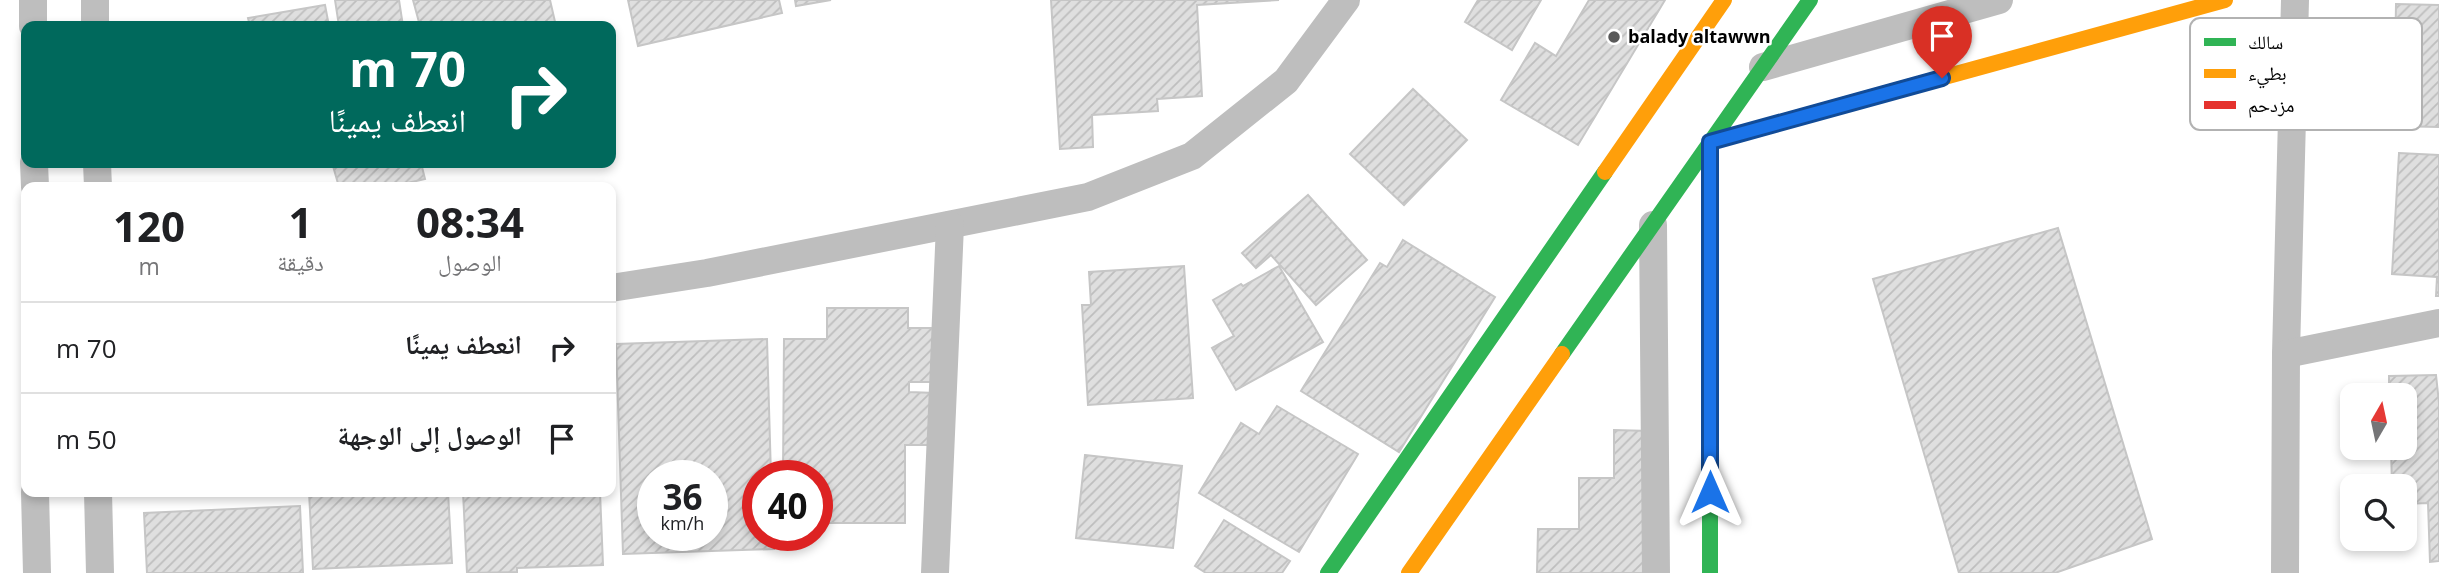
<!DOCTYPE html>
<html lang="ar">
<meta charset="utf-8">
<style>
:root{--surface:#fff;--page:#f6f6f6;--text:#202124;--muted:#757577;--line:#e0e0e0}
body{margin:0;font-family:"Open Sans","Noto Naskh Arabic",sans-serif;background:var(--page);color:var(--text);direction:rtl;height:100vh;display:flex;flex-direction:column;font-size:26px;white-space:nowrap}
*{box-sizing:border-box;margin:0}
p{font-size:23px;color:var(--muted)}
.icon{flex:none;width:38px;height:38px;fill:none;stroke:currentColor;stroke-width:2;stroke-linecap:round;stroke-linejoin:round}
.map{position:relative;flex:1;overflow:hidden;direction:ltr}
.sheet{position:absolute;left:21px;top:182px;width:595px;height:315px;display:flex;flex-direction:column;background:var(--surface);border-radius:14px;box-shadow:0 4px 10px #0003;direction:rtl}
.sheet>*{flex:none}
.top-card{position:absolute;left:21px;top:21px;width:595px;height:147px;border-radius:14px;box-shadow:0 4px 10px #0003;direction:rtl;background:#00695c;color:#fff;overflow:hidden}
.needle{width:46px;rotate:9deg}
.controls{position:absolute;left:2340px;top:383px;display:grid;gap:14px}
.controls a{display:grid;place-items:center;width:77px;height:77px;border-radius:14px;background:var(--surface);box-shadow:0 4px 10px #0003;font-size:35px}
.speed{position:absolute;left:637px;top:460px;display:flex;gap:14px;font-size:35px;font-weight:700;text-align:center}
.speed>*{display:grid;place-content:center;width:91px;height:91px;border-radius:50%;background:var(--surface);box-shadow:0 4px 10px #0003;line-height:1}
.speed small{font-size:18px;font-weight:400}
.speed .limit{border:10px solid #d22;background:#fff;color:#111}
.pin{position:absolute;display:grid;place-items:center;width:60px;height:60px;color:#fff;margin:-72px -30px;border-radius:50% 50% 50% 0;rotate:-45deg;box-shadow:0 0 7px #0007}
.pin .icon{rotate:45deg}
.me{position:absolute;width:77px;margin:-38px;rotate:0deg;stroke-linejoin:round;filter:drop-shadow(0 0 5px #0008)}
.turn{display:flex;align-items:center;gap:24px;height:147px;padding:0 35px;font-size:32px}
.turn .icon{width:91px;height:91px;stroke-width:2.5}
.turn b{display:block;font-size:49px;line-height:60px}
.eta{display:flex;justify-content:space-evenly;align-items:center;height:119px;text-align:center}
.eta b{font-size:42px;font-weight:700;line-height:49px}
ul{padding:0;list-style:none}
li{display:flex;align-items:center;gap:21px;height:91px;padding:0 35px;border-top:2px solid var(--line)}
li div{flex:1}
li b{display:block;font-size:26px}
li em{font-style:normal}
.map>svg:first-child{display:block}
</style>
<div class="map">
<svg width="2439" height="573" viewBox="0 0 2439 573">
<defs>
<pattern id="building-hatch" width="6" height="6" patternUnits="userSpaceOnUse" patternTransform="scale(1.75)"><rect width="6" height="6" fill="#dfdfdf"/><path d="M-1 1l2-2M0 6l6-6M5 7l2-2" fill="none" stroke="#bebebe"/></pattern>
</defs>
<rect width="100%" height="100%" fill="#fff"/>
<g fill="url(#building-hatch)" stroke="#c6c6c6" stroke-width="2" fill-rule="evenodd">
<path d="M 335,0 L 399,0 L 403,26 L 339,26 Z"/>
<path d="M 413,0 L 550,0 L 556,26 L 420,26 Z"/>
<path d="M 628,0 L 779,0 L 782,13 L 638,46 Z"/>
<path d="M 795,0 L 831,0 L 796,6 Z"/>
<path d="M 1051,0 L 1279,0 L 1197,5 L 1202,96 L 1157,99 L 1158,111 L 1092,115 L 1093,147 L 1060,149 Z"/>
<path d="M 1478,0 L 1541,0 L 1512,50 L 1465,22 Z"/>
<path d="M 1589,0 L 1665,0 L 1578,145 L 1501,100 L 1535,43 L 1556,56 Z"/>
<path d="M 2396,4 L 2439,5 L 2439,127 L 2394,126 Z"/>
<path d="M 325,5 L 329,26 L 250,26 L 248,18 Z"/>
<path d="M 1413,89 L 1467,140 L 1404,205 L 1350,154 Z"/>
<path d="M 2399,153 L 2439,155 L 2439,296 L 2436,296 L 2437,277 L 2392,274 Z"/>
<path d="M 345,163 L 421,163 L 425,179 L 403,184 L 404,187 L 339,187 L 333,166 Z"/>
<path d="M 1308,195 L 1367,260 L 1316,305 L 1271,255 L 1256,268 L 1242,253 Z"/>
<path d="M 2058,228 L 2152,539 L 2055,573 L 1959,573 L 1873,279 Z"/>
<path d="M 1403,240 L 1495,297 L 1399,452 L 1301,391 L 1380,263 L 1387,267 Z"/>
<path d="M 1184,266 L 1193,398 L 1088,405 L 1082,305 L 1091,305 L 1089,272 Z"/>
<path d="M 1279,266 L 1323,342 L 1236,390 L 1212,348 L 1234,336 L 1213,300 L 1241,284 L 1243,286 Z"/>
<path d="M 827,308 L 908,308 L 908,328 L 935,328 L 935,382 L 909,382 L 909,392 L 935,393 L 935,445 L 905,445 L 905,523 L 817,523 L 817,476 L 783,476 L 784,339 L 827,339 Z"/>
<path d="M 767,339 L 771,476 L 758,476 L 758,536 L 773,536 L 774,549 L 623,554 L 616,344 ZM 653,476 L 712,476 L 712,536 L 653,536 Z"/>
<path d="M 2436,375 L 2439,403 L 2439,561 L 2430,562 L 2428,503 L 2404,504 L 2404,486 L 2392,486 L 2391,448 L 2404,448 L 2404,396 L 2389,396 L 2389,376 Z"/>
<path d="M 1277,406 L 1358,454 L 1299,552 L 1199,493 L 1241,423 L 1259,434 Z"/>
<path d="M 1614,430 L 1650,431 L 1648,573 L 1537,573 L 1538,529 L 1579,529 L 1579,478 L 1614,478 Z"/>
<path d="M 1085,455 L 1182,466 L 1173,548 L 1076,538 Z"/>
<path d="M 309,492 L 448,492 L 452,563 L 313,569 Z"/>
<path d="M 463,492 L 600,492 L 603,565 L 517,568 L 517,572 L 467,573 Z"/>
<path d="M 300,506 L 303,573 L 147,573 L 144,513 Z"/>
<path d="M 1224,520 L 1290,561 L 1282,573 L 1206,573 L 1195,566 Z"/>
</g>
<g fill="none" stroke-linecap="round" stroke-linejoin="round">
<g stroke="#bebebe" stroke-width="28">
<path d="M 33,0 L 33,26"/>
<path d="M 95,0 L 95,26"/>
<path d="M 1763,67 L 1999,0"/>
<path d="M 34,163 L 35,187"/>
<path d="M 97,163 L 98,187"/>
<path d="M 1653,225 L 1656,573"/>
<path d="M 611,288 L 707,273 L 1088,197 L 1192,156 L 1286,81 L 1346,0"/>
<path d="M 2286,354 L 2295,0"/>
<path d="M 35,492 L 37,573"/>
<path d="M 98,492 L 100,573"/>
<path d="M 935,573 L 950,225"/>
<path d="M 2285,573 L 2286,354 L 2439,323"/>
</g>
<g stroke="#30b455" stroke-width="16">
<path d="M 1710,261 L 1710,573"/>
<path d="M 1562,354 L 1810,0"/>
<path d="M 1328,573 L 1605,172"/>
</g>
<g stroke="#ff9f0a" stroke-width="16">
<path d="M 1919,84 L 2225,0"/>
<path d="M 1605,172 L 1724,0"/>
<path d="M 1409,573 L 1562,354"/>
</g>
<path stroke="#e5322d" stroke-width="16" d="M 1710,261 L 1710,142 L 1919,84"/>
</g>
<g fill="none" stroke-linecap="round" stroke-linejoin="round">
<defs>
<path id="route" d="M 1710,492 L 1710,142 L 1942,78"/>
</defs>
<use href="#route" stroke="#114b97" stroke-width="18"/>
<use href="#route" stroke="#1a73e8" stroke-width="12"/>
</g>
<circle fill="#595959" stroke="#fff" stroke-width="2.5" cx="1614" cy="37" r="7"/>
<g text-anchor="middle" stroke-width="5" stroke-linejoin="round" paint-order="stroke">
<g font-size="18" font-weight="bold" fill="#000" stroke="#fff" text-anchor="start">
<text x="1628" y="43">balady altawwn</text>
</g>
</g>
<rect x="2190" y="18" width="232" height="112" rx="10" fill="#fff" stroke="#b2b2b2" stroke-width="2"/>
<rect x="2204" y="38" width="32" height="8" fill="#30b455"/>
<rect x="2204" y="69" width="32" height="9" fill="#ff9f0a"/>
<rect x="2204" y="101" width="32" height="8" fill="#e5322d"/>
<g font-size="19" fill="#000">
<text x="2248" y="49">سالك</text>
<text x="2248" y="80">بطيء</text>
<text x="2248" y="112">مزدحم</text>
</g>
</svg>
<div class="controls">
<a><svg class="needle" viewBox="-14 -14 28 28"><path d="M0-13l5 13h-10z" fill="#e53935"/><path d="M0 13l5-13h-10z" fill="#757577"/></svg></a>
<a><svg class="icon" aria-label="search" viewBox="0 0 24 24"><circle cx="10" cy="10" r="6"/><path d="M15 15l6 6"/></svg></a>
</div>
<div class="speed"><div>36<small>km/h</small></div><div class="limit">40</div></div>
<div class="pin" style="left:1942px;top:78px;background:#d93025"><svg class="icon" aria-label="arrive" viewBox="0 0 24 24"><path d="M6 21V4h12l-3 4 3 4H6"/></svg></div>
<svg class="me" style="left:1710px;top:492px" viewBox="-20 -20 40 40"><path d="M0-17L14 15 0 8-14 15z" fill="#1a73e8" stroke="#fff" stroke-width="4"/></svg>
<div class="top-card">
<div class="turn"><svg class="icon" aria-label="right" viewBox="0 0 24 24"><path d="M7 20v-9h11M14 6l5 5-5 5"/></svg><div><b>70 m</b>انعطف يمينًا</div></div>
</div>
<section class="sheet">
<div class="eta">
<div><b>08:34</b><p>الوصول</p></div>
<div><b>1</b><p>دقيقة</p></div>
<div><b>120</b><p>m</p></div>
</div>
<ul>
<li><svg class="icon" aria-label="right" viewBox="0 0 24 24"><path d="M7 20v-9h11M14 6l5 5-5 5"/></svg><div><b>انعطف يمينًا</b></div><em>70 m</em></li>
<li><svg class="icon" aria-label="arrive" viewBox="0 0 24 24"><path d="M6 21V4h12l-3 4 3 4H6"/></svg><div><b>الوصول إلى الوجهة</b></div><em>50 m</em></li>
</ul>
</section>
</div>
